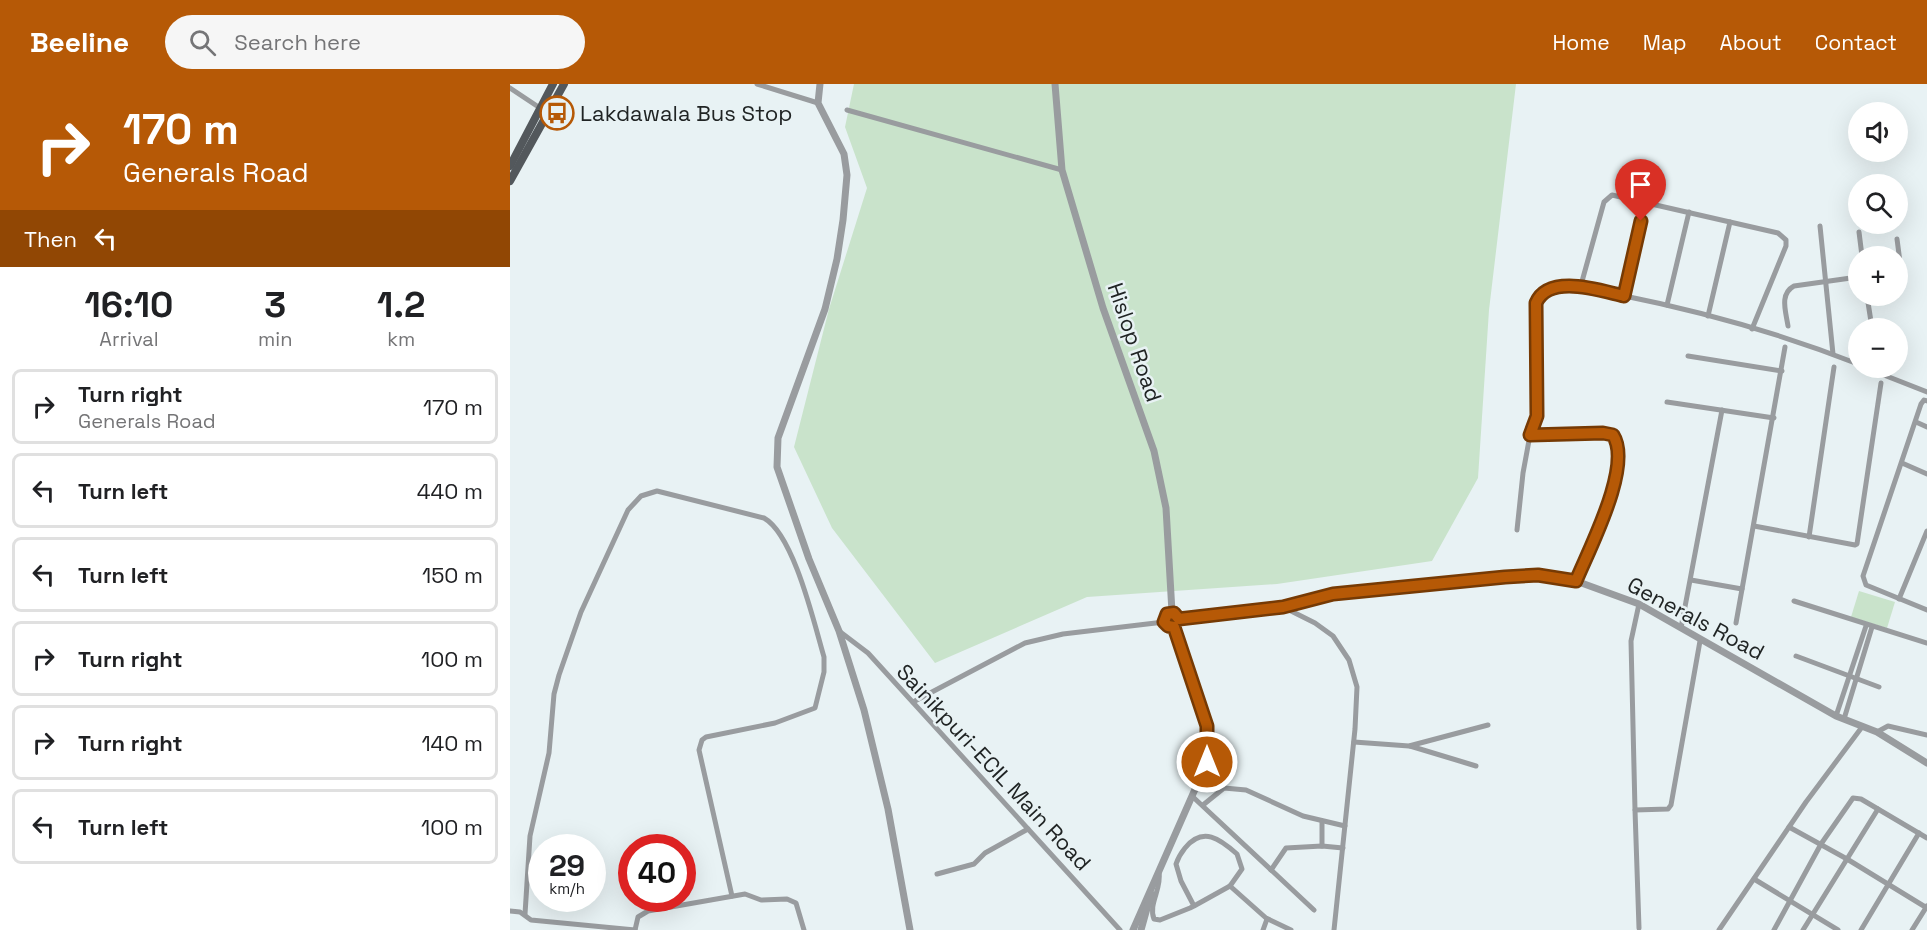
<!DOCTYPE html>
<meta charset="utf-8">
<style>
:root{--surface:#fff;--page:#f6f6f6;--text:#202124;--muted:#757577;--line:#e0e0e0;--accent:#b65906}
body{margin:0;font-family:"Space Grotesk",sans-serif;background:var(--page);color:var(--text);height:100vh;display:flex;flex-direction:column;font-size:22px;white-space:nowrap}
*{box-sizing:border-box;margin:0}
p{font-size:20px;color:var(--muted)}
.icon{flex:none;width:33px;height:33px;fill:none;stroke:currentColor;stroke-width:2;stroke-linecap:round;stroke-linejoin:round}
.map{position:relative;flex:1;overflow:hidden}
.panel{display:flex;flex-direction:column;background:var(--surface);width:510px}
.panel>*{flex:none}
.guide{background:#b65906;color:#fff;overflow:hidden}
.buttons{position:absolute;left:1338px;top:18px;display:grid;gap:12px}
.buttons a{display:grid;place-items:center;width:60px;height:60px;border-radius:50%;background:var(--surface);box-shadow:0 6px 24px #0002;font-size:30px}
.speed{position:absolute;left:18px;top:750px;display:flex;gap:12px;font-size:30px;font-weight:700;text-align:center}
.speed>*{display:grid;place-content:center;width:78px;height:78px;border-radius:50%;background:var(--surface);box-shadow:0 6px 24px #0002;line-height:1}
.speed small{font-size:15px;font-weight:400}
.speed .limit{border:9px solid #d22;background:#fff;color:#111}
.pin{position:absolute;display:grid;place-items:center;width:51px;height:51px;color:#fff;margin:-62px -26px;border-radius:50% 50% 50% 0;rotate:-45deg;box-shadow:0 0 6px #0007}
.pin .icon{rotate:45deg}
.me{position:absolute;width:66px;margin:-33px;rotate:0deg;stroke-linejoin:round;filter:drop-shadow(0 0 4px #0008)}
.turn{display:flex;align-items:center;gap:21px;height:126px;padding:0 24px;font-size:27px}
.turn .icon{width:78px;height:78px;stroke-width:2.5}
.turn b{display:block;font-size:42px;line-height:51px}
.then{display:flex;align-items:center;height:57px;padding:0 24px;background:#0003;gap:12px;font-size:22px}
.eta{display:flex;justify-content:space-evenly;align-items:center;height:102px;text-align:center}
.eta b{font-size:36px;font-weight:700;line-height:42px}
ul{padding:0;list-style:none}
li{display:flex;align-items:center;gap:18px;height:75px;margin:0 12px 9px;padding:0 12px;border:3px solid var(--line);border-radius:9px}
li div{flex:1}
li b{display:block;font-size:22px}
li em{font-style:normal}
header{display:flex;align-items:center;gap:36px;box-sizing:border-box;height:84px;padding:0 30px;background:var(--accent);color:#fff}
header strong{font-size:28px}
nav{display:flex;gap:33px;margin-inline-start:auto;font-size:21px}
.search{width:420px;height:54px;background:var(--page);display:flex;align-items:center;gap:15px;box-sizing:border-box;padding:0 21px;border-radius:33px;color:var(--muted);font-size:22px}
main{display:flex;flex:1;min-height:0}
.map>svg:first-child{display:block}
</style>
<header>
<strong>Beeline</strong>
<div class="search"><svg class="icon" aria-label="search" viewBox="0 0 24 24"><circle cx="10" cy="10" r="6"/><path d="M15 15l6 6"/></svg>Search here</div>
<nav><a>Home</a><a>Map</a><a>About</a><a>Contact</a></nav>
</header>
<main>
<section class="panel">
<div class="guide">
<div class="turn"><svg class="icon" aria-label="right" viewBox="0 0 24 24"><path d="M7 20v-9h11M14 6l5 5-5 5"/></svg><div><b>170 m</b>Generals Road</div></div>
<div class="then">Then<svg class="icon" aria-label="left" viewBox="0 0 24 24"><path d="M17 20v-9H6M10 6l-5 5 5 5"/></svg></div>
</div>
<div class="eta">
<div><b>16:10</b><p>Arrival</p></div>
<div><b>3</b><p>min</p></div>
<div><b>1.2</b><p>km</p></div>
</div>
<ul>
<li><svg class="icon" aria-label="right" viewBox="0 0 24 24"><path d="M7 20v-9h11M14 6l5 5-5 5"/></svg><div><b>Turn right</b><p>Generals Road</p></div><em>170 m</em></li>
<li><svg class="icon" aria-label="left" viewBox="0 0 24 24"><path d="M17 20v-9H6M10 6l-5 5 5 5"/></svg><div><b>Turn left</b></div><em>440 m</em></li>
<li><svg class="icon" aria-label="left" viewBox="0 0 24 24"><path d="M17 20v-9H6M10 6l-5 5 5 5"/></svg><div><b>Turn left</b></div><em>150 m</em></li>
<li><svg class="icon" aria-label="right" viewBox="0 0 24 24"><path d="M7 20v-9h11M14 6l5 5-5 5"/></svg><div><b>Turn right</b></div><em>100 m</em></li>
<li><svg class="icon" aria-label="right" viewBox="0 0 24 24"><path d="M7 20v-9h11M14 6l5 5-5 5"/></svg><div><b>Turn right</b></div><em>140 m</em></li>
<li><svg class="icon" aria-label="left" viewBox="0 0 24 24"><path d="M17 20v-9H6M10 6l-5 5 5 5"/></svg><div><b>Turn left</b></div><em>100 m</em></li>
</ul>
</section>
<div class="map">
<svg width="1417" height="846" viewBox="0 0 1417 846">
<rect width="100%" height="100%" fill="#e8f2f4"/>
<g fill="#c9e3cb">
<path d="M 344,0 L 1006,0 L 979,226 L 968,394 L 922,477 L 767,500 L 577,513 L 425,579 L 322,444 L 284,363 L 319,225 L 357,104 L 335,43 Z"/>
<path d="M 1349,507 L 1385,518 L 1377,544 L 1341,533 Z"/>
</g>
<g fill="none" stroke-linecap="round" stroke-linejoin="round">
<g stroke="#999c9f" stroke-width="5">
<path d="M 247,0 L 308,19"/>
<path d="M 0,4 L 30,24"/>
<path d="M 337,26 L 552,86"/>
<path d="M 1310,142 L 1323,270"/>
<path d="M 1349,148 L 1352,172"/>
<path d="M 1387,155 L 1390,178 L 1388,186"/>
<path d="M 1071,201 L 1094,118 L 1102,111 L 1268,149 L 1276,156 L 1276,162 L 1242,245"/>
<path d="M 1114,212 L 1135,118"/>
<path d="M 1357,212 L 1362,244"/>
<path d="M 1157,221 L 1179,128"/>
<path d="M 1198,232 L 1220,138"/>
<path d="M 1278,242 C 1276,228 1269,210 1284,202 L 1348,193"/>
<path d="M 1178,272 L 1272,287"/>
<path d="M 1356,284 L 1417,308"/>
<path d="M 1417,317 L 1414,316 L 1411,320 L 1353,492 L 1356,501 L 1417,526"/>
<path d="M 1157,318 L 1264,334"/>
<path d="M 1406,338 L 1417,343"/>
<path d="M 1020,351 L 1093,349 L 1103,351 L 1109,361 L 1098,420 L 1066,497"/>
<path d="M 1392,379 L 1417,390"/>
<path d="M 1244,442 L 1345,461 L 1347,460 L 1371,299"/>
<path d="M 1007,446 L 1013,389 L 1020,351 L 1027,332 L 1025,224 C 1028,206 1054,199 1070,200 C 1083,202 1097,208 1110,211 C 1190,227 1272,250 1348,280"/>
<path d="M 1299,453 L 1324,283"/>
<path d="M 1181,496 L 1232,505"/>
<path d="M 1389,515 L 1417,447"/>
<path d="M 1284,517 L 1417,559"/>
<path d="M 1129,520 L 1121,557 L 1125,726 L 1158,725 L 1161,721 L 1190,557"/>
<path d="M 773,523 L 805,539 L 823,552 L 839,576 L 847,603 L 845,645 L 824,846"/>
<path d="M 1226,539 L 1275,263"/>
<path d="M 1171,544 L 1212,326"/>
<path d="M 329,547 L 358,569 L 610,846"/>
<path d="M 1286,572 L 1369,603"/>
<path d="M 403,618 L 515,559 L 553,550 L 654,538"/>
<path d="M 1326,632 L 1356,542"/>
<path d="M 1334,635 L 1362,543"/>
<path d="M 1367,648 L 1378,642 L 1417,651"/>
<path d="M 844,658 L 899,662 L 978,641"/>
<path d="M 900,662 L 966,682"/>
<path d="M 683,713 L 804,826"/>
<path d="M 693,721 L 714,704 L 736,706 L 793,732 L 835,742"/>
<path d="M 1125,726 L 1129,844"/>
<path d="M 812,738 L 812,762"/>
<path d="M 1279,743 L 1337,775 L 1417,824"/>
<path d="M 761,786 L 776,764 L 812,762 L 833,764"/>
<path d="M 649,788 C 652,805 638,820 644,835 L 650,836 L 680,824 L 684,822 L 720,802 L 732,785 L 727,770 C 710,755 693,742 675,764 C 671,769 668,774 666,780 L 671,797 L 684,822"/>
<path d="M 427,790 L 464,780 L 475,769 L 518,745"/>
<path d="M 1244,795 L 1328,846"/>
<path d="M 720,802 L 756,834 L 781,846"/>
<path d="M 0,827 L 10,828 L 21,836 L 125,846"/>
<path d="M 15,830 L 20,752 L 39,669 L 44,610 L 49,591 L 71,528 L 118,426 L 131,412 L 147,407 L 254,434 C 284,451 304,539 314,573 L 314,588 L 305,624 L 265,639 L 196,653 L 192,656 L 189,666 L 222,812"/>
<path d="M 125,846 L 128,833 L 138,827 L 235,810 L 251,816 L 277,815 L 286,819 L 294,846"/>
<path d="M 753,846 L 757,835"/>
<path d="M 1209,846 L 1296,718 L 1352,643"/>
<path d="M 1264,846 L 1311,760 L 1343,714 L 1351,715 L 1417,754"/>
<path d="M 1293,846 L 1368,725"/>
<path d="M 1351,846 L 1409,749"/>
<path d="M 1402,846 L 1417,822"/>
</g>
<g stroke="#999c9f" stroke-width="7">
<path d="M 310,0 L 308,19 L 334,70 L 337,91 L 333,136 L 327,175 L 315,225 L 268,354 L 267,383 L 299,475 L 329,547 L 354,626 L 378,725 L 400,846"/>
<path d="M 545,0 L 552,86 L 593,224 L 644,367 L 656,424 L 662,528"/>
<circle cx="661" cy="536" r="7"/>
<path d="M 669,535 L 773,523 L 823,510 L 992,493 L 1028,491 L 1066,497 L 1129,520 L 1326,632 L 1367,648 L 1417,679"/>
<path d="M 623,846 L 697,678 L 697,642 L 664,543"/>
<path d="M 631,846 L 641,810"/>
</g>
<g stroke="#53585c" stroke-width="8">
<path d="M 0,82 L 43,0"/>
<path d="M 0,97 L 54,0"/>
</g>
</g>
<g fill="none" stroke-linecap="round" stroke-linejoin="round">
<defs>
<path id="route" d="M 697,678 L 697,642 L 664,543 L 658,542 L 654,538 L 657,530 L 664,529 L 669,535 L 773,523 L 823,510 L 995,493 L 1028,491 L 1066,497 C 1079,465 1123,382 1103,351 L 1093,349 L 1020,351 L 1027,332 L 1026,219 C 1039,189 1091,207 1114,212 L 1131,137"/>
</defs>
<use href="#route" stroke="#763a04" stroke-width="15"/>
<use href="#route" stroke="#b65906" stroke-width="10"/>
</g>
<defs>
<symbol id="bus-ring" viewBox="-11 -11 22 22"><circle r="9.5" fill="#e8f2f4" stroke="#b65906" stroke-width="1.5"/><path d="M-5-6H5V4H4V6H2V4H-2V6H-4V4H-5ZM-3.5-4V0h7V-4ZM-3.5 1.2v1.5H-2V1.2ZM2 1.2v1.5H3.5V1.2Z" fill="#b65906"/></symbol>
</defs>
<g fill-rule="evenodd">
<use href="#bus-ring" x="28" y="10" width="38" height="38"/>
</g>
<g text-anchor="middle" stroke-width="5" stroke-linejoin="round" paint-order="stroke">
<g font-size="22" fill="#202424" stroke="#e8f2f4" text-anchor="start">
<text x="70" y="37">Lakdawala Bus Stop</text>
</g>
<g font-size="22" fill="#202424" stroke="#e8f2f4">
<text transform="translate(625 258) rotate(71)" y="8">Hislop Road</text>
<text transform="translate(1186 534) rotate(28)" y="8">Generals Road</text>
<text transform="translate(484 683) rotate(47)" y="8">Sainikpuri-ECIL Main Road</text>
</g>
</g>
</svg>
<div class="buttons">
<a><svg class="icon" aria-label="sound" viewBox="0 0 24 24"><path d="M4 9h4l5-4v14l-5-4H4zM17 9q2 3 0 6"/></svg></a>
<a><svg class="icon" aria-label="search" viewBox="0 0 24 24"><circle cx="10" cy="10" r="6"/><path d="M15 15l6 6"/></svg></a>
<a>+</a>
<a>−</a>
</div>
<div class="speed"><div>29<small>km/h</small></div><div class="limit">40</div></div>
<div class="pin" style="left:1131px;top:137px;background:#d93025"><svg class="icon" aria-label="arrive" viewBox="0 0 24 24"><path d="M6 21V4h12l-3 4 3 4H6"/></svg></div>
<svg class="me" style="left:697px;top:678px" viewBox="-20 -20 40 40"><circle r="17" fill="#b65906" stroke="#fff" stroke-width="3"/><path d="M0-11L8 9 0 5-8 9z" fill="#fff"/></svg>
</div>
</main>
